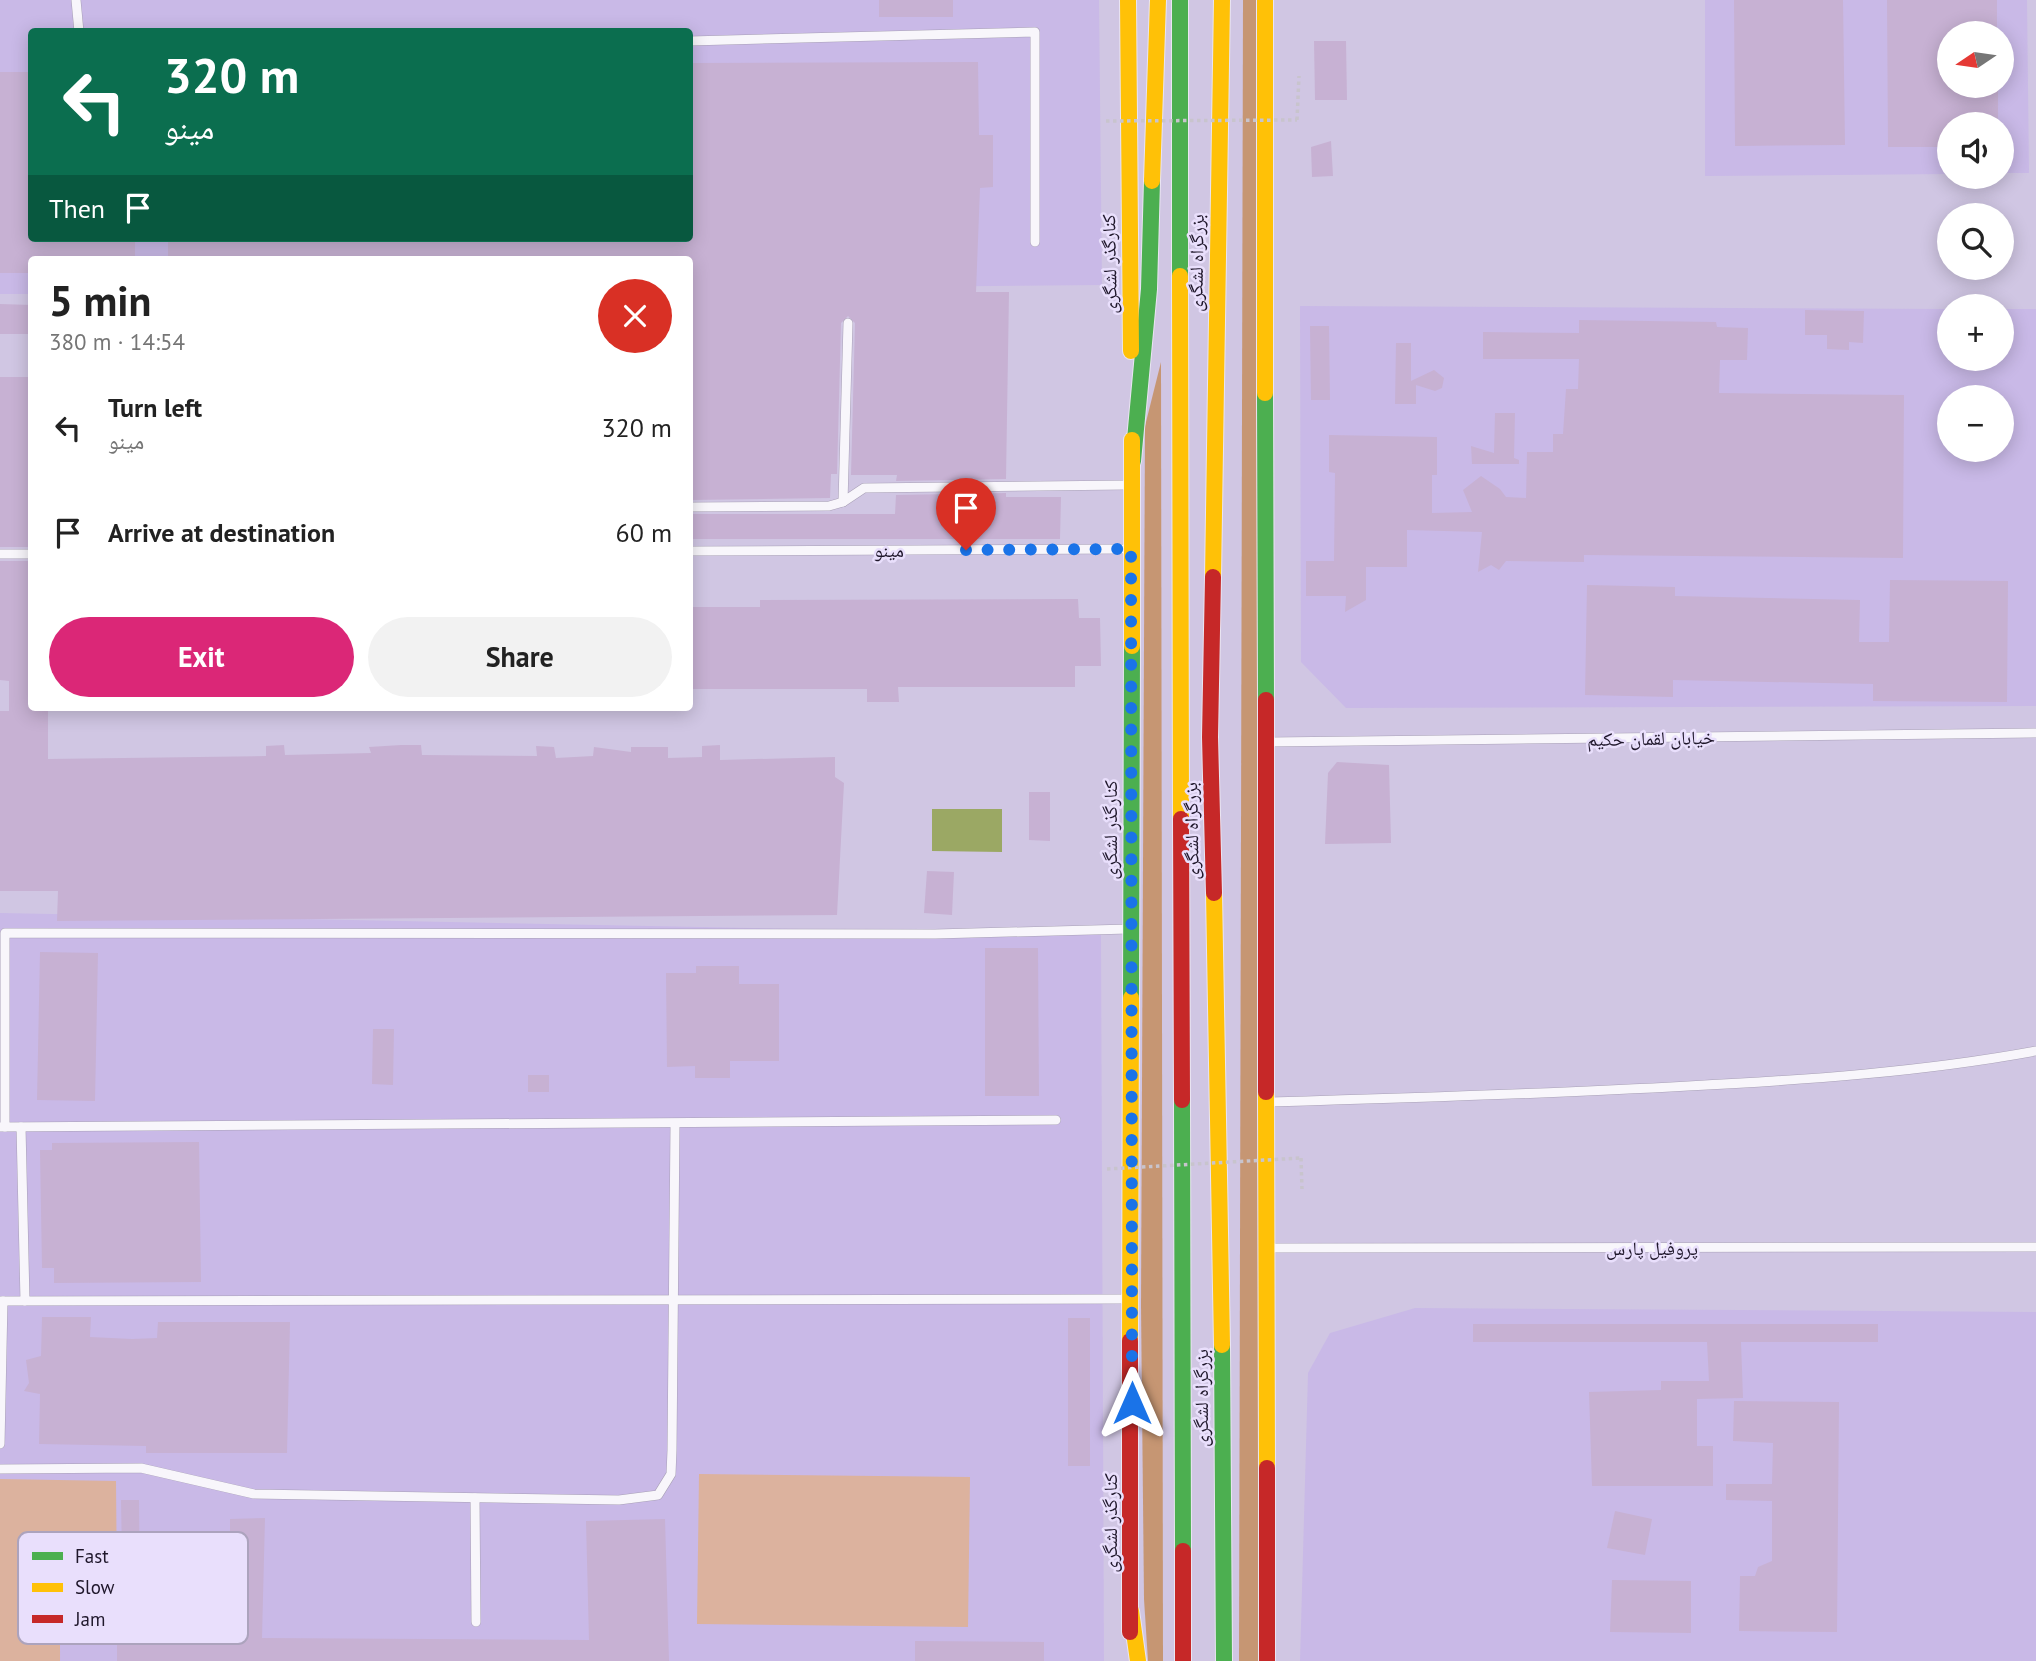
<!DOCTYPE html>
<meta charset="utf-8">
<style>
:root{--surface:#fff;--page:#f2f2f2;--text:#222;--muted:#767676;--accent:#db2777}
body{margin:0;font-family:"PT Sans","Noto Naskh Arabic",sans-serif;background:var(--page);color:var(--text);height:100vh;display:flex;flex-direction:column;font-size:26px;white-space:nowrap}
*{box-sizing:border-box;margin:0}
p{font-size:23px;color:var(--muted)}
.icon{flex:none;width:38px;height:38px;fill:none;stroke:currentColor;stroke-width:2;stroke-linecap:round;stroke-linejoin:round}
.map{position:relative;flex:1;overflow:hidden}
.drawer{position:absolute;left:28px;top:256px;width:665px;height:455px;display:flex;flex-direction:column;background:var(--surface);border-radius:7px;box-shadow:0 4px 18px #0003}
.drawer>*{flex:none}
.banner{position:absolute;left:28px;top:28px;width:665px;height:214px;border-radius:7px;box-shadow:0 4px 18px #0003;background:#0b6e4f;color:#fff;overflow:hidden}
.needle{width:46px;rotate:257deg}
.buttons{position:absolute;left:1937px;top:21px;display:grid;gap:14px}
.buttons a{display:grid;place-items:center;width:77px;height:77px;border-radius:50%;background:var(--surface);box-shadow:0 4px 18px #0003;font-size:35px}
.pin{position:absolute;display:grid;place-items:center;width:60px;height:60px;color:#fff;margin:-72px -30px;border-radius:50% 50% 50% 0;rotate:-45deg;box-shadow:0 0 7px #0007}
.pin .icon{rotate:45deg}
.me{position:absolute;width:77px;margin:-38px;rotate:0deg;stroke-linejoin:round;filter:drop-shadow(0 0 5px #0008)}
.turn{display:flex;align-items:center;gap:24px;height:147px;padding:0 21px;font-size:32px}
.turn .icon{width:91px;height:91px;stroke-width:2.5}
.turn b{display:block;font-size:49px;line-height:60px}
.then{display:flex;align-items:center;height:66px;padding:0 21px;background:#0003;gap:14px;font-size:26px}
.round{display:grid;place-items:center;flex:none;width:74px;height:74px;border-radius:37px;background:var(--page)}
.summary{display:flex;align-items:center;justify-content:space-between;height:119px;padding:0 21px}
h1{font-size:42px;font-weight:700;line-height:52px}
.primary-button{display:flex;gap:14px;margin-top:auto;padding:14px 21px}
.primary-button a{flex:1;height:80px;border-radius:42px;background:var(--accent);color:#fff;font-size:28px;font-weight:700;line-height:80px;text-align:center}
.primary-button a+a{background:var(--page);color:var(--text)}
ul{padding:0;list-style:none}
li{display:flex;align-items:center;gap:21px;height:105px;padding:0 21px}
li div{flex:1}
li b{display:block;font-size:26px}
li em{font-style:normal}
.map>svg:first-child{display:block}
</style>
<div class="map">
<svg width="2036" height="1661" viewBox="0 0 2036 1661">
<rect width="100%" height="100%" fill="#d0c6e3"/>
<g fill="#c9b9e7" fill-rule="evenodd">
<path d="M 0,0 L 1099,0 L 1102,285 L 690,289 L 690,259 L 32,259 L 31,294 L 0,294 ZM 32,32 L 690,32 L 690,238 L 32,238 Z"/>
<path d="M 1705,0 L 2027,0 L 2029,173 L 2002,173 L 2002,124 L 1950,124 L 1949,174 L 1705,176 ZM 1950,33 L 2002,33 L 2002,86 L 1950,86 Z"/>
<path d="M 1300,306 L 1949,309 L 1950,359 L 2002,359 L 2002,309 L 2036,309 L 2036,706 L 1346,708 L 1301,662 ZM 1950,397 L 2002,397 L 2002,450 L 1950,450 Z"/>
<path d="M 0,913 L 1101,935 L 1104,1661 L 0,1661 Z"/>
<path d="M 1415,1308 L 2036,1312 L 2036,1661 L 1300,1661 L 1308,1373 L 1330,1333 Z"/>
</g>
<g fill="#dcb29e">
<path d="M 699,1474 L 970,1477 L 968,1627 L 697,1624 Z"/>
<path d="M 0,1479 L 116,1481 L 117,1590 C 48,1592 61,1598 60,1661 L 0,1661 Z"/>
</g>
<g fill="#c69673">
<path d="M 1243,0 L 1260,0 L 1260,1661 L 1239,1661 Z"/>
<path d="M 1161,362 L 1163,1661 L 1148,1661 L 1144,1599 L 1141,1305 L 1145,426 Z"/>
</g>
<path fill="#9ba864" d="M 932,809 L 1002,809 L 1002,852 L 932,851 Z"/>
<g fill="#c7b1d3">
<rect x="879" y="0" width="74" height="17"/>
<path d="M 1734,0 L 1843,0 L 1845,145 L 1735,146 Z"/>
<path d="M 1887,0 L 1997,0 L 1997,33 L 1950,33 L 1950,86 L 1998,86 L 1998,124 L 1950,124 L 1950,147 L 1888,147 Z"/>
<path d="M 1314,41 L 1346,41 L 1347,100 L 1315,100 Z"/>
<path d="M 978,62 L 979,135 L 993,135 L 993,187 L 980,188 L 976,292 L 1009,292 L 1006,479 L 896,481 L 897,475 L 851,475 L 855,323 L 848,316 L 841,323 L 837,474 L 831,474 L 830,498 L 690,500 L 690,259 L 168,259 L 168,238 L 690,238 L 690,63 Z"/>
<path d="M 0,72 L 32,72 L 32,238 L 135,238 L 135,259 L 32,259 L 32,273 L 0,273 Z"/>
<path d="M 1331,141 L 1333,176 L 1312,177 L 1311,147 Z"/>
<path d="M 0,304 L 32,305 L 32,334 L 0,334 Z"/>
<path d="M 1805,310 L 1864,311 L 1863,343 L 1849,342 L 1849,350 L 1827,349 L 1827,335 L 1805,335 Z"/>
<path d="M 1579,320 L 1716,322 L 1717,327 L 1748,328 L 1747,360 L 1720,360 L 1719,393 L 1904,395 L 1903,558 L 1584,555 L 1584,562 L 1506,561 L 1499,570 L 1491,565 L 1478,572 L 1482,532 L 1407,530 L 1407,567 L 1366,567 L 1366,600 L 1345,612 L 1346,596 L 1306,596 L 1306,561 L 1334,561 L 1335,473 L 1329,472 L 1329,435 L 1437,437 L 1437,475 L 1432,475 L 1432,513 L 1472,512 L 1463,490 L 1481,476 L 1500,489 L 1506,497 L 1526,498 L 1527,452 L 1553,452 L 1553,434 L 1563,434 L 1566,389 L 1578,389 L 1579,359 L 1483,359 L 1483,332 L 1579,333 Z"/>
<path d="M 1310,326 L 1329,326 L 1330,400 L 1311,400 Z"/>
<path d="M 1396,343 L 1411,343 L 1411,381 L 1434,370 L 1444,378 L 1442,388 L 1435,391 L 1416,385 L 1416,404 L 1395,404 Z"/>
<rect x="0" y="377" width="32" height="170"/>
<path d="M 1495,413 L 1515,413 L 1514,458 L 1519,460 L 1519,464 L 1472,464 L 1471,446 L 1494,453 Z"/>
<path d="M 1006,493 L 1006,497 L 1061,497 L 1060,539 L 690,539 L 690,514 L 895,514 L 896,495 Z"/>
<path d="M 0,561 L 32,561 L 32,707 L 48,711 L 48,759 L 266,756 L 266,746 L 284,745 L 285,755 L 371,753 L 369,747 L 401,745 L 421,745 L 422,755 L 537,756 L 536,746 L 554,747 L 556,758 L 593,756 L 594,747 L 631,752 L 631,747 L 668,747 L 668,758 L 702,757 L 702,746 L 720,745 L 720,760 L 835,757 L 835,777 L 844,783 L 837,915 L 57,921 L 58,891 L 0,891 L 0,711 L 9,711 L 9,681 L 0,680 Z"/>
<path d="M 1890,580 L 2008,581 L 2007,702 L 1873,701 L 1873,684 L 1673,680 L 1673,697 L 1585,695 L 1587,585 L 1675,587 L 1675,596 L 1860,600 L 1859,642 L 1889,642 Z"/>
<path d="M 1078,599 L 1079,618 L 1100,618 L 1101,666 L 1075,666 L 1075,687 L 898,687 L 899,702 L 867,702 L 867,689 L 690,689 L 690,607 L 760,607 L 760,600 Z"/>
<path d="M 1337,762 L 1389,765 L 1391,843 L 1325,844 L 1328,773 Z"/>
<path d="M 1029,792 L 1050,792 L 1050,841 L 1029,840 Z"/>
<path d="M 927,871 L 954,872 L 952,915 L 924,913 Z"/>
<path d="M 985,948 L 1038,948 L 1039,1096 L 985,1096 Z"/>
<path d="M 40,952 L 98,953 L 95,1101 L 37,1100 Z"/>
<path d="M 696,966 L 739,966 L 739,984 L 779,984 L 779,1061 L 730,1061 L 730,1078 L 695,1078 L 695,1066 L 667,1067 L 666,973 L 696,973 Z"/>
<path d="M 373,1029 L 394,1029 L 393,1085 L 372,1084 Z"/>
<rect x="528" y="1075" width="21" height="17"/>
<path d="M 199,1142 L 201,1282 L 54,1283 L 54,1268 L 42,1268 L 40,1150 L 52,1150 L 52,1143 Z"/>
<path d="M 42,1317 L 91,1317 L 90,1337 L 132,1339 L 157,1338 L 158,1322 L 290,1322 L 287,1453 L 146,1453 L 146,1446 L 39,1444 L 40,1394 L 24,1391 L 29,1383 L 26,1360 L 41,1356 Z"/>
<rect x="1068" y="1318" width="22" height="148"/>
<path d="M 1473,1324 L 1878,1324 L 1878,1342 L 1741,1342 L 1743,1398 L 1697,1399 L 1697,1446 L 1713,1446 L 1713,1486 L 1592,1486 L 1589,1392 L 1661,1390 L 1661,1381 L 1709,1381 L 1707,1342 L 1473,1342 Z"/>
<path d="M 1734,1401 L 1839,1402 L 1837,1632 L 1739,1631 L 1740,1576 L 1755,1576 L 1758,1567 L 1772,1561 L 1772,1501 L 1726,1500 L 1726,1484 L 1772,1484 L 1773,1443 L 1733,1441 Z"/>
<path d="M 121,1500 L 139,1500 L 140,1613 L 152,1612 L 152,1638 L 231,1638 L 230,1597 L 203,1587 L 210,1562 L 208,1539 L 230,1532 L 230,1519 L 265,1518 L 262,1638 L 589,1640 L 586,1521 L 665,1519 L 669,1661 L 117,1661 L 117,1613 L 123,1613 Z"/>
<path d="M 1615,1511 L 1652,1519 L 1645,1555 L 1607,1548 Z"/>
<path d="M 1612,1580 L 1691,1581 L 1691,1633 L 1610,1632 Z"/>
<path d="M 915,1641 L 1044,1642 L 1044,1661 L 915,1661 Z"/>
</g>
<g fill="none" stroke-linecap="round" stroke-linejoin="round">
<defs>
<g id="lane">
<path d="M 76,0 L 79,32"/>
<path d="M 690,41 L 1035,32 L 1035,242"/>
<path d="M 848,323 L 843,502 L 864,488 L 1127,485"/>
<path d="M 690,507 L 829,506 L 843,502"/>
<path d="M 690,551 L 1130,549"/>
<path d="M 0,554 L 32,554"/>
<path d="M 1268,742 L 2036,733"/>
<path d="M 1270,1102 C 1410,1098 1549,1094 1688,1086 C 1805,1080 1922,1072 2036,1051"/>
<path d="M 0,1127 L 1056,1120"/>
<path d="M 5,1127 L 5,933 L 935,934 L 1129,929"/>
<path d="M 21,1127 L 25,1301"/>
<path d="M 1271,1248 L 2036,1247"/>
<path d="M 0,1301 L 1127,1299"/>
<path d="M 0,1444 L 3,1301"/>
<path d="M 0,1469 L 141,1468 L 254,1494 L 619,1500 L 658,1495 L 671,1474 L 672,1450 L 675,1125"/>
<path d="M 475,1498 L 476,1622"/>
</g>
<g id="fast">
<path d="M 1180,0 L 1180,276"/>
<path d="M 1265,393 L 1266,700"/>
<path d="M 1133,461 L 1149,289 L 1152,181"/>
<path d="M 1131,998 L 1132,646"/>
<path d="M 1182,1100 L 1183,1551"/>
<path d="M 1222,1345 L 1224,1661"/>
</g>
<g id="slow">
<path d="M 1128,0 L 1131,351"/>
<path d="M 1265,0 L 1265,393"/>
<path d="M 1152,181 L 1158,0"/>
<path d="M 1180,276 L 1181,819"/>
<path d="M 1213,577 L 1222,0"/>
<path d="M 1132,646 L 1132,440"/>
<path d="M 1214,893 L 1222,1345"/>
<path d="M 1266,1092 L 1267,1468"/>
<path d="M 1130,1341 L 1131,998"/>
<path d="M 1131,1611 L 1138,1661"/>
</g>
<g id="jam">
<path d="M 1213,577 L 1210,737 L 1214,893"/>
<path d="M 1266,700 L 1266,1092"/>
<path d="M 1181,819 L 1182,1100"/>
<path d="M 1267,1468 L 1267,1661"/>
<path d="M 1183,1551 L 1183,1661"/>
<path d="M 1130,1632 L 1130,1341"/>
</g>
</defs>
<use href="#lane" stroke="#a8a0b6" stroke-width="10"/>
<use href="#fast" stroke="#eae5f2" stroke-width="18"/>
<use href="#slow" stroke="#eae5f2" stroke-width="18"/>
<use href="#jam" stroke="#eae5f2" stroke-width="18"/>
<g stroke="#c8c4cd" stroke-width="3.5" stroke-dasharray="3.5 3.5" stroke-linecap="butt">
<path d="M 1297,120 L 1299,76"/>
<path d="M 1301,1158 L 1302,1189"/>
</g>
<use href="#lane" stroke="#f8f6fb" stroke-width="9"/>
<use href="#fast" stroke="#4caf50" stroke-width="16"/>
<use href="#slow" stroke="#ffc107" stroke-width="16"/>
<use href="#jam" stroke="#c62828" stroke-width="16"/>
<g stroke="#c8c4cd" stroke-width="3.5" stroke-dasharray="3.5 3.5" stroke-linecap="butt">
<path d="M 1106,121 L 1297,120"/>
<path d="M 1107,1169 L 1301,1158"/>
</g>
</g>
<g fill="none" stroke-linecap="round" stroke-linejoin="round">
<path stroke="#1a73e8" stroke-width="12" stroke-dasharray="0 21.6" d="M 966,550 L 1131,549 L 1132,1403"/>
</g>
<g text-anchor="middle" stroke-width="5" stroke-linejoin="round" paint-order="stroke">
<g font-size="19" fill="#1f172b" stroke="#e9dffc">
<text transform="translate(1196 263) rotate(-89)" y="7">بزرگراه لشگری</text>
<text transform="translate(1109 264) rotate(-91)" y="7">کنارگذر لشگری</text>
<text x="889" y="557">مینو</text>
<text transform="translate(1651 738) rotate(-1)" y="7">خیابان لقمان حکیم</text>
<text transform="translate(1110 830) rotate(-90)" y="7">کنارگذر لشگری</text>
<text transform="translate(1191 831) rotate(-91)" y="7">بزرگراه لشگری</text>
<text x="1652" y="1255">پروفیل پارس</text>
<text transform="translate(1201 1398) rotate(-90)" y="7">بزرگراه لشگری</text>
<text transform="translate(1110 1523) rotate(-90)" y="7">کنارگذر لشگری</text>
</g>
</g>
<rect x="18" y="1532" width="230" height="112" rx="10" fill="#e9dffc" stroke="#aca3bd" stroke-width="2"/>
<rect x="32" y="1552" width="31" height="8" fill="#4caf50"/>
<rect x="32" y="1583" width="31" height="9" fill="#ffc107"/>
<rect x="32" y="1615" width="31" height="8" fill="#c62828"/>
<g font-size="19" fill="#1f172b">
<text x="75" y="1563">Fast</text>
<text x="75" y="1594">Slow</text>
<text x="75" y="1626">Jam</text>
</g>
</svg>
<div class="buttons">
<a><svg class="needle" viewBox="-14 -14 28 28"><path d="M0-13l5 13h-10z" fill="#e53935"/><path d="M0 13l5-13h-10z" fill="#767676"/></svg></a>
<a><svg class="icon" aria-label="sound" viewBox="0 0 24 24"><path d="M4 9h4l5-4v14l-5-4H4zM17 9q2 3 0 6"/></svg></a>
<a><svg class="icon" aria-label="search" viewBox="0 0 24 24"><circle cx="10" cy="10" r="6"/><path d="M15 15l6 6"/></svg></a>
<a>+</a>
<a>−</a>
</div>
<div class="pin" style="left:966px;top:550px;background:#d93025"><svg class="icon" aria-label="arrive" viewBox="0 0 24 24"><path d="M6 21V4h12l-3 4 3 4H6"/></svg></div>
<svg class="me" style="left:1132px;top:1403px" viewBox="-20 -20 40 40"><path d="M0-17L14 15 0 8-14 15z" fill="#1a73e8" stroke="#fff" stroke-width="4"/></svg>
<div class="banner">
<div class="turn"><svg class="icon" aria-label="left" viewBox="0 0 24 24"><path d="M17 20v-9H6M10 6l-5 5 5 5"/></svg><div><b>320 m</b>مینو</div></div>
<div class="then">Then<svg class="icon" aria-label="arrive" viewBox="0 0 24 24"><path d="M6 21V4h12l-3 4 3 4H6"/></svg></div>
</div>
<section class="drawer">
<div class="summary"><div><h1>5 min</h1><p>380 m · 14:54</p></div><a class="round" style="background:#d93025;color:#fff"><svg class="icon" aria-label="close" viewBox="0 0 24 24"><path d="M6 6l12 12M18 6L6 18"/></svg></a></div>
<ul>
<li><svg class="icon" aria-label="left" viewBox="0 0 24 24"><path d="M17 20v-9H6M10 6l-5 5 5 5"/></svg><div><b>Turn left</b><p>مینو</p></div><em>320 m</em></li>
<li><svg class="icon" aria-label="arrive" viewBox="0 0 24 24"><path d="M6 21V4h12l-3 4 3 4H6"/></svg><div><b>Arrive at destination</b></div><em>60 m</em></li>
</ul>
<div class="primary-button"><a>Exit</a><a>Share</a></div>
</section>
</div>
